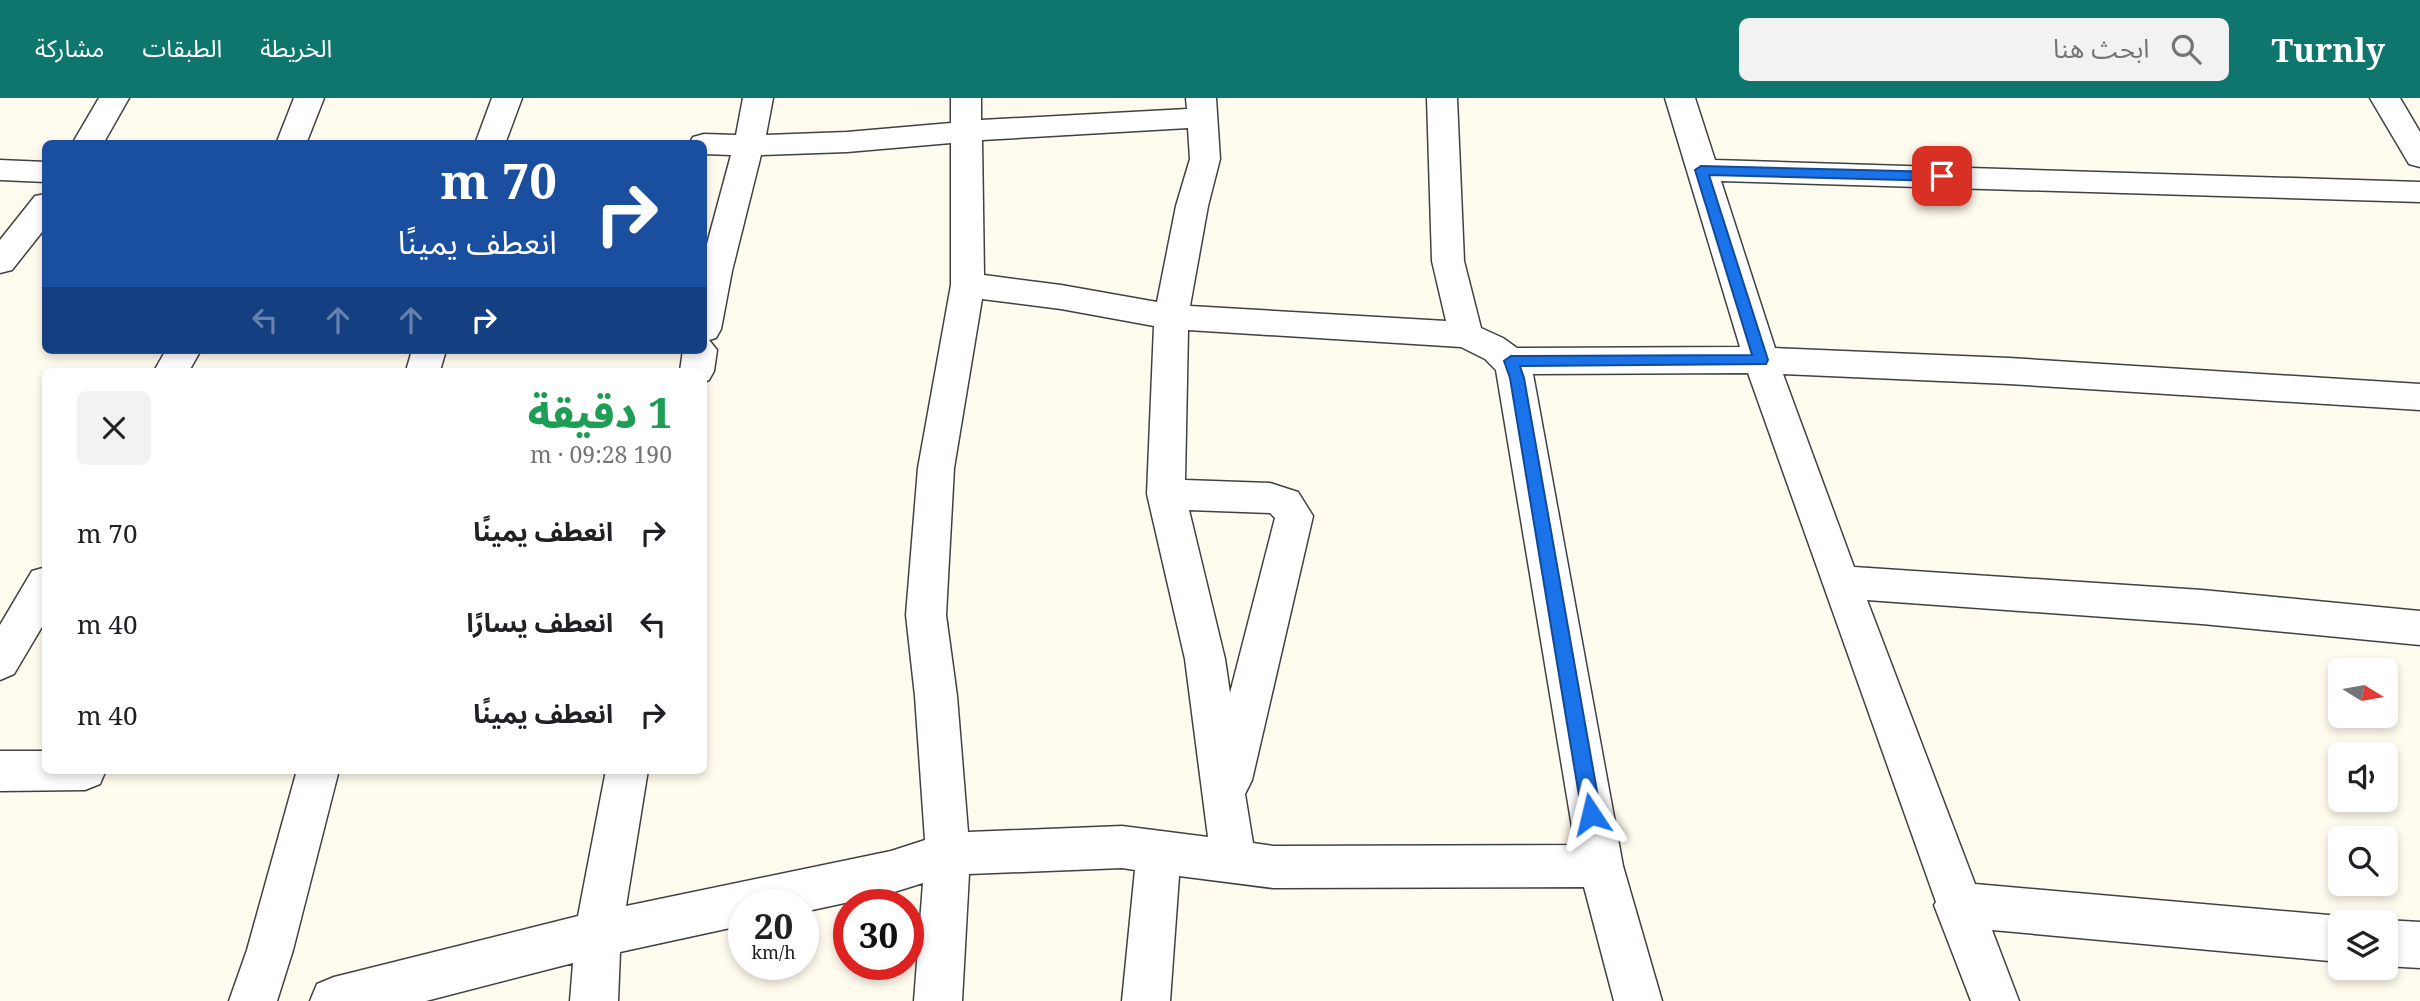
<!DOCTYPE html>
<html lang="ar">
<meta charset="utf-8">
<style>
:root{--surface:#fff;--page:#f2f2f2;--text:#202124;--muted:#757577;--accent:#0f766e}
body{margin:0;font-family:"Noto Serif","Noto Sans Arabic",serif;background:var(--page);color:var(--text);direction:rtl;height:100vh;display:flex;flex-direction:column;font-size:26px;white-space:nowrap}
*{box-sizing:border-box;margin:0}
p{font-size:23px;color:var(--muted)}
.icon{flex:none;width:38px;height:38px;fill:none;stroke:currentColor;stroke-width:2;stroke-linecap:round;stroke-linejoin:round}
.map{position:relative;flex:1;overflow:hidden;direction:ltr}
.drawer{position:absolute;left:42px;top:270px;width:665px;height:406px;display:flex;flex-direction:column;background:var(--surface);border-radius:10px;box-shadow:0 4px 10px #0003;direction:rtl}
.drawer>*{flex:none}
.guide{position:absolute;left:42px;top:42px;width:665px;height:214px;border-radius:10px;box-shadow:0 4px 10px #0003;direction:rtl;background:#1a4fa0;color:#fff;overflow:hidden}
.needle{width:46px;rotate:101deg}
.controls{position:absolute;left:2328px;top:560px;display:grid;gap:14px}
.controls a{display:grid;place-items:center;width:70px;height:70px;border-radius:10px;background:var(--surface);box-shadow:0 4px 10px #0003;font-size:35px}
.speed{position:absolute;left:728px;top:791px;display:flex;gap:14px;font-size:35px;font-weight:700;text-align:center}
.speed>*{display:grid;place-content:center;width:91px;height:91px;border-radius:50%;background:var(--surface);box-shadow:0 4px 10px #0003;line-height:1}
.speed small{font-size:18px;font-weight:400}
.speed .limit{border:10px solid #d22;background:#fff;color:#111}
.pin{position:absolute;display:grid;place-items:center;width:60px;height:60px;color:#fff;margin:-30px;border-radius:14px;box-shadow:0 4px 10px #0006}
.me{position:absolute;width:77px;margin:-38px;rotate:350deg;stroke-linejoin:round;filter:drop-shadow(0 0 5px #0008)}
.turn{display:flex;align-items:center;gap:24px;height:147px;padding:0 35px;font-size:32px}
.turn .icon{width:91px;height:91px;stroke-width:2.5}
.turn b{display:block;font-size:49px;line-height:60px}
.lanes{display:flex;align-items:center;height:66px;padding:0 35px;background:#0003;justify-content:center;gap:35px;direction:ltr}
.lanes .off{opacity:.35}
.round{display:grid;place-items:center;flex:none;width:74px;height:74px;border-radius:10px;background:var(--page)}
.overview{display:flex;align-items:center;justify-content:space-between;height:119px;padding:0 35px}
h1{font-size:42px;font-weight:800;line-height:52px;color:#1e9e55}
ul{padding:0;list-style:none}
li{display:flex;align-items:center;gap:21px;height:91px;padding:0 35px}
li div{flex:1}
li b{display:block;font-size:26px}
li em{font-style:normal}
header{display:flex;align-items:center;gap:42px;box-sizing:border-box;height:98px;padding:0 35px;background:var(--accent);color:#fff}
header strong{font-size:33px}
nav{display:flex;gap:38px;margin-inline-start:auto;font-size:24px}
.search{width:490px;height:63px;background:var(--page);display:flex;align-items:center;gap:18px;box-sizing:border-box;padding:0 24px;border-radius:10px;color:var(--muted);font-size:26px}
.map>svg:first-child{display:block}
</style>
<header>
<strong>Turnly</strong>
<div class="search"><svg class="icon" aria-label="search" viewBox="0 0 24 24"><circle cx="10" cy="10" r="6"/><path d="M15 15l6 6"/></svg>ابحث هنا</div>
<nav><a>الخريطة</a><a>الطبقات</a><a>مشاركة</a></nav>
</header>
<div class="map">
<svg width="2420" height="903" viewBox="0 0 2420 903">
<rect width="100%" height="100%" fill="#fffbee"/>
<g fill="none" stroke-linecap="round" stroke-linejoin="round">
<defs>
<g id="street">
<path d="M 99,0 L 129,0 L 103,46 L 72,46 Z"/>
<path d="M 294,0 L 324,0 L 306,46 L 276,46 Z"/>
<path d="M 492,0 L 522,0 L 505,46 L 475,46 Z"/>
<path d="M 743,0 L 773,0 L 766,37 L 847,34 L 951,25 L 951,0 L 981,0 L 981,22 L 1187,11 L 1186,0 L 1216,0 L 1220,61 L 1208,108 L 1190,208 L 1446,223 L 1432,163 L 1427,0 L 1457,0 L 1464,163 L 1481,230 L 1503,240 L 1517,250 L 1740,249 L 1665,0 L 1695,0 L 1715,62 L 2420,84 L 2420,104 L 1721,83 L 1775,250 L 2009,260 L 2420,286 L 2420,312 L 2009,286 L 1783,276 L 1854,469 L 2202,492 L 2420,513 L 2420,547 L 2202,526 L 1867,502 L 1975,786 L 2340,818 L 2355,824 L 2340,824 L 2340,864 L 1992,832 L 2019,903 L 1971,903 L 1934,807 L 1936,804 L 1748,275 L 1533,276 L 1623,768 L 1662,903 L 1614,903 L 1584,789 L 1273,790 L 1179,778 L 1170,903 L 1122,903 L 1135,772 L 1122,770 L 969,776 L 962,903 L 914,903 L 923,785 L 891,795 L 803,814 L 803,807 L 744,807 L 744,827 L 620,854 L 618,903 L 570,903 L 573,865 L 426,903 L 310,903 L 317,886 L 334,879 L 578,818 L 606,672 L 648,672 L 626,808 L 891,753 L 925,742 L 915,598 L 906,517 L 918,370 L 951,187 L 951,45 L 847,54 L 761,57 L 732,173 L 721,231 L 716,240 L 709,242 L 717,252 L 714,273 L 709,282 L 704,284 L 704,273 L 680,273 L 683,252 L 704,252 L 704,157 L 731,57 L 704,56 L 704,46 L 689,46 L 693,39 L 704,36 L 736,37 ZM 1188,30 L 1190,61 L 1176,108 L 1157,204 L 1061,187 L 984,177 L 982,42 ZM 982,201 L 1061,211 L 1154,228 L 1147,396 L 1185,561 L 1208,739 L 1122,728 L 968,734 L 957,598 L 946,517 L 954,370 ZM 1188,232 L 1461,249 L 1485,261 L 1496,272 L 1575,747 L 1273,748 L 1253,745 L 1245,696 L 1252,682 L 1313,418 L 1298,394 L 1270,385 L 1185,382 ZM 1189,412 L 1270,415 L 1275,420 L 1230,595 L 1225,561 Z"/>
<path d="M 2370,0 L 2400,0 L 2420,34 L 2420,69 L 2409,66 Z"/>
<path d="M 0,62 L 46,64 L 46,84 L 0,82 Z"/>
<path d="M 46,96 L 46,129 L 12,172 L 0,175 L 0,142 L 35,98 Z"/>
<path d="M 166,252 L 201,252 L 189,273 L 154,273 Z"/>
<path d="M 412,252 L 446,252 L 440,273 L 406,273 Z"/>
<path d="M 46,469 L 46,522 L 14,576 L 0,582 L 0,527 L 32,473 Z"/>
<path d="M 0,653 L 46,653 L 46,672 L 106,672 L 100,686 L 85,692 L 0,693 Z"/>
<path d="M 297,672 L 339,672 L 293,852 L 277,903 L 229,903 L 247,852 Z"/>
<path d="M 2385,822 L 2420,824 L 2420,870 L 2385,868 L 2385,824 L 2380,824 Z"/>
</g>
</defs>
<use href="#street" stroke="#414141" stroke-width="3"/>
<use href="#street" fill="#fff" fill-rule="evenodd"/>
</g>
<path fill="#1a73e8" stroke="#114b97" stroke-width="2" d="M 1701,68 L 1942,74 L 1948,78 L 1942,83 L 1709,77 L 1768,262 L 1766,266 L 1520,268 L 1524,280 L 1601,716 L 1598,722 L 1591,725 L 1585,722 L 1582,716 L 1510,280 L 1504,263 L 1511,258 L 1752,257 L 1695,72 Z"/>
</svg>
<div class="controls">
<a><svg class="needle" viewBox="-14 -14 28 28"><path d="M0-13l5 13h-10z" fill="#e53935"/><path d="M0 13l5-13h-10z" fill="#757577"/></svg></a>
<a><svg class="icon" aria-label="sound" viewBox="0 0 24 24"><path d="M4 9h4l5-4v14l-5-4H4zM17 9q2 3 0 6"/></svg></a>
<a><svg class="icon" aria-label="search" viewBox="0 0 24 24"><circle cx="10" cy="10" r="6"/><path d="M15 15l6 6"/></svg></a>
<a><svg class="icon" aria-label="layers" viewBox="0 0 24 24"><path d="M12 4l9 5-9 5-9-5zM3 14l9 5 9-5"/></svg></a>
</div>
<div class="speed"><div>20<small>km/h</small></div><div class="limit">30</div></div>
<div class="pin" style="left:1942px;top:78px;background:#d93025"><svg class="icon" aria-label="arrive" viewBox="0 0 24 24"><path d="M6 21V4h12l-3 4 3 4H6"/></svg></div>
<svg class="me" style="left:1591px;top:716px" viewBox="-20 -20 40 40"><path d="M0-17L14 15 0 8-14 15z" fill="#1a73e8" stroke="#fff" stroke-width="4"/></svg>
<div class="guide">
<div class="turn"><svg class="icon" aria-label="right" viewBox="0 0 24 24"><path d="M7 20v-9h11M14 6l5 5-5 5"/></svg><div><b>70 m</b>انعطف يمينًا</div></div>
<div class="lanes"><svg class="icon off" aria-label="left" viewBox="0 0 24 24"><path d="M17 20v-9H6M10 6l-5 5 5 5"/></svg><svg class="icon off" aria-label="ahead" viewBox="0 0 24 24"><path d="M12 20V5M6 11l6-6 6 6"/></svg><svg class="icon off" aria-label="ahead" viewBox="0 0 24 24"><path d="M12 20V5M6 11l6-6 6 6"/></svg><svg class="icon" aria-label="right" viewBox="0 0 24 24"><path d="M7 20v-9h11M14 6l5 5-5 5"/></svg></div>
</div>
<section class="drawer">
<div class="overview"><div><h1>1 دقيقة</h1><p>190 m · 09:28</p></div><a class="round"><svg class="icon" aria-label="close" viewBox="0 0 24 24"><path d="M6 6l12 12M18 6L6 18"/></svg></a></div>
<ul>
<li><svg class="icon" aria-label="right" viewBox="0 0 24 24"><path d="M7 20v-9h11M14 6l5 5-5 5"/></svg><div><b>انعطف يمينًا</b></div><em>70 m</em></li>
<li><svg class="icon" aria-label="left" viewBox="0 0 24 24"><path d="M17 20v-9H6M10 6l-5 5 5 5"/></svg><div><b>انعطف يسارًا</b></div><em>40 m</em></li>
<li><svg class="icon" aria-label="right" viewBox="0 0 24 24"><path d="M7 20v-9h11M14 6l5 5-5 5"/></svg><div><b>انعطف يمينًا</b></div><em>40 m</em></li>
</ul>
</section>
</div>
